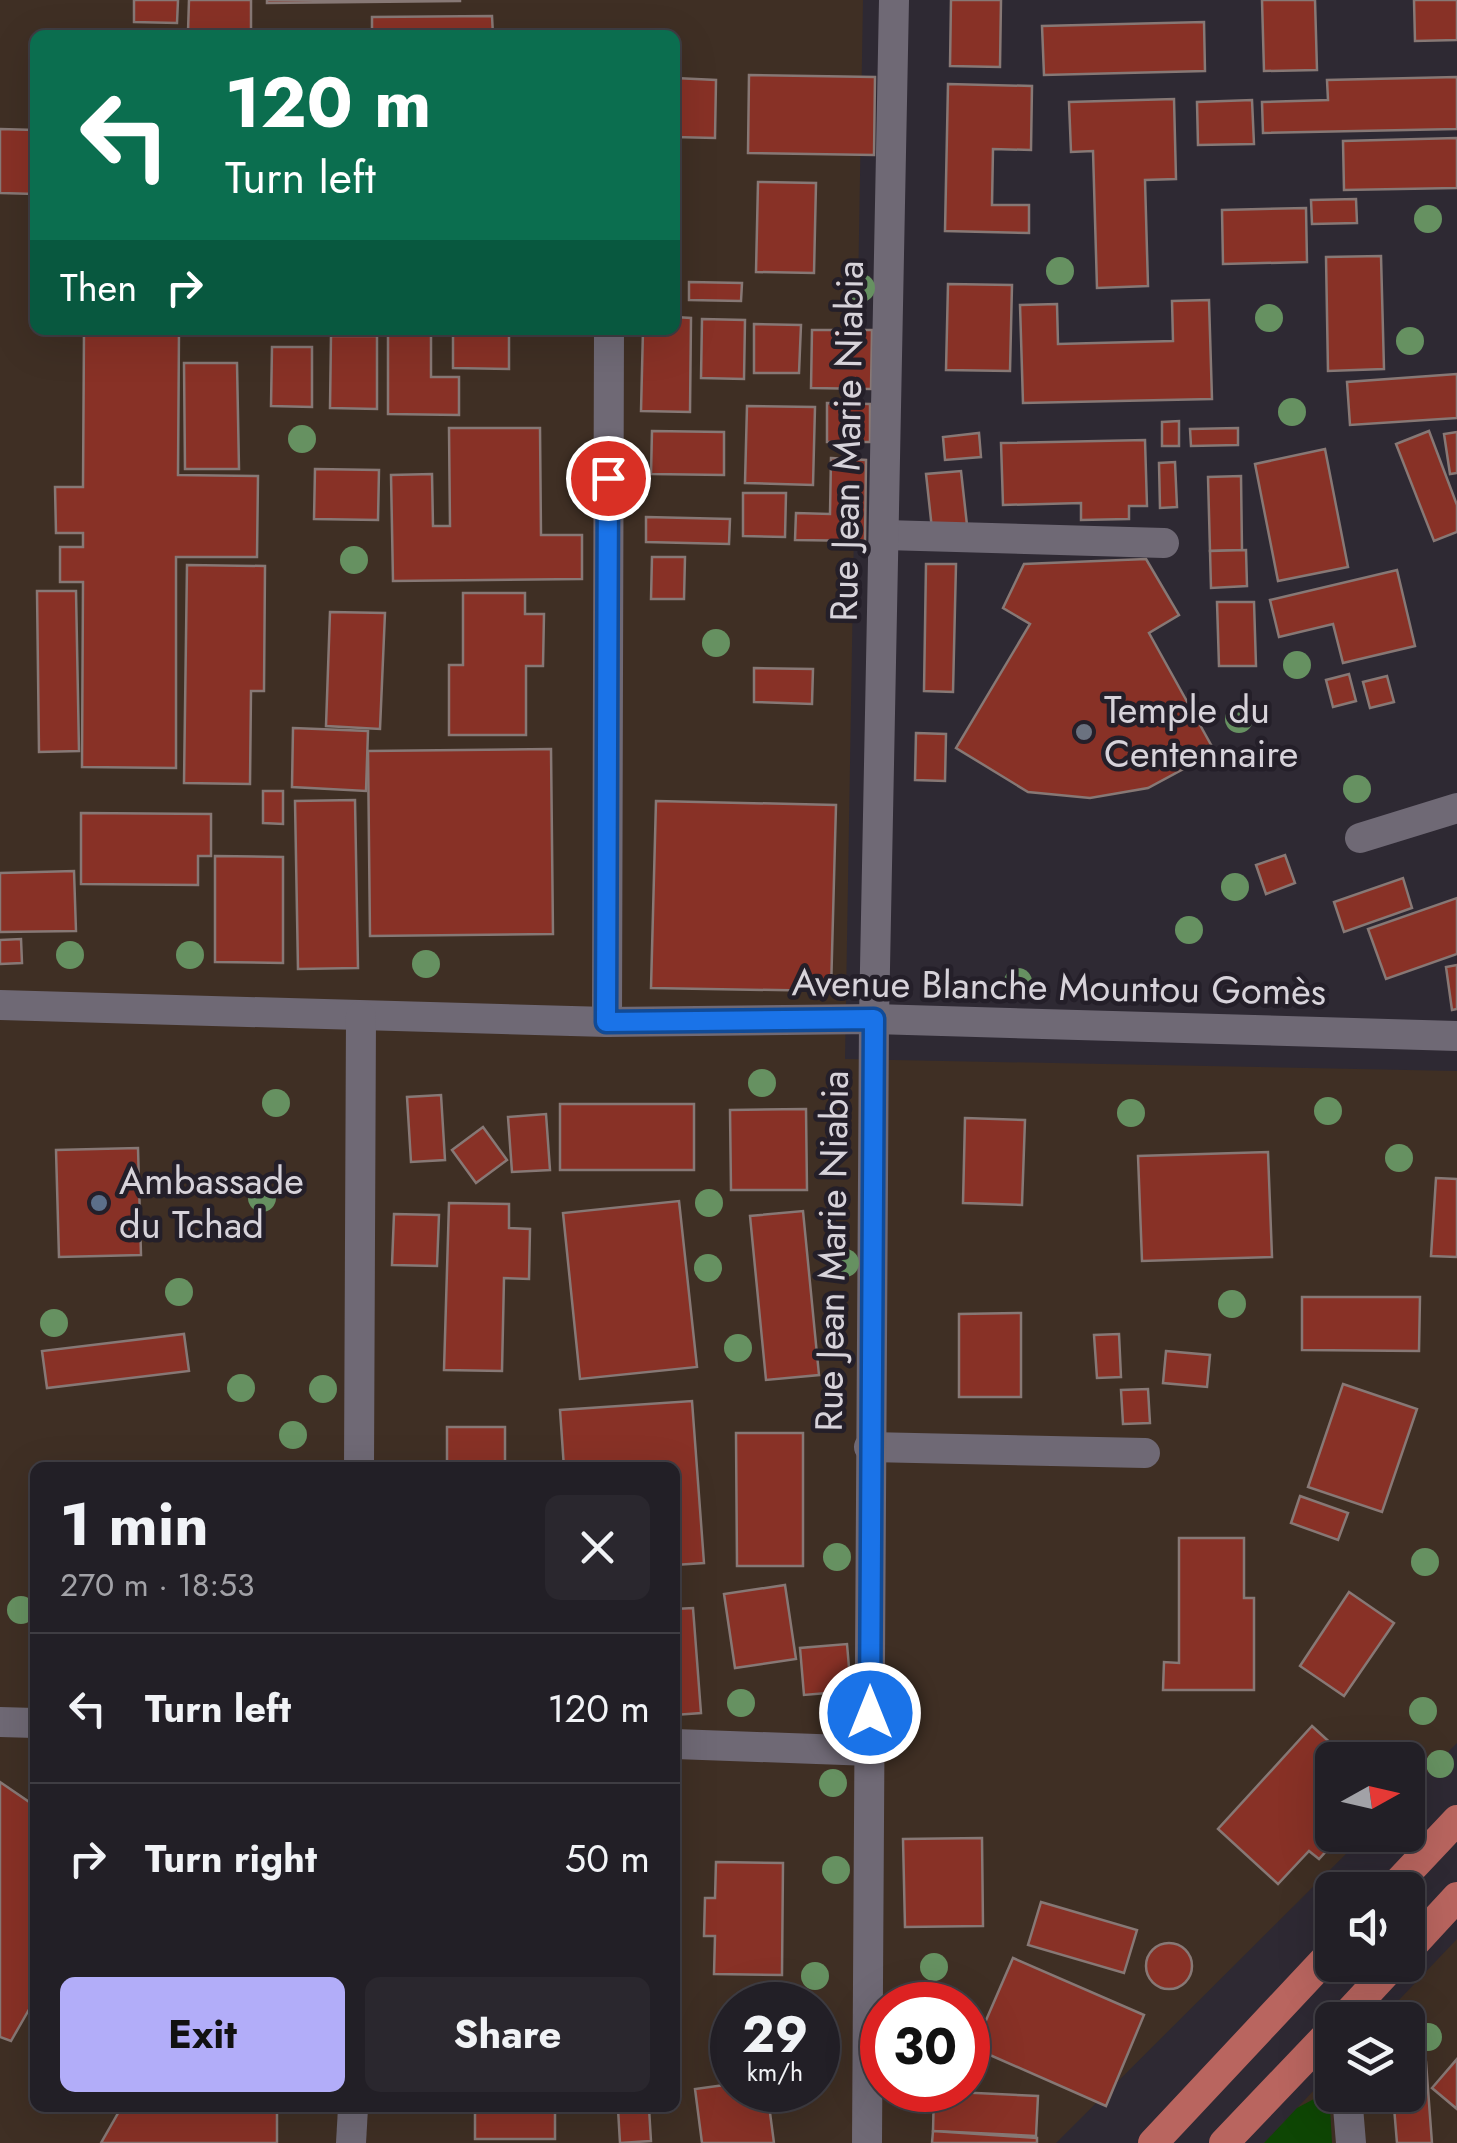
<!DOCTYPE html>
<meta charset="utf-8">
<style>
:root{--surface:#221f26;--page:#2a272e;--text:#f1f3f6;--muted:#a2a2a7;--line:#3f3d43;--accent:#b2adf9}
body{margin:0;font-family:Jost,sans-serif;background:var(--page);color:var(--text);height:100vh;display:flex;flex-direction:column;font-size:38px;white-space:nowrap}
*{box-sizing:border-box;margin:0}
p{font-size:32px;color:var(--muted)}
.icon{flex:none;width:55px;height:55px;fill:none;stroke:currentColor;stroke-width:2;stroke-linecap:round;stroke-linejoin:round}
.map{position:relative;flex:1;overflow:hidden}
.drawer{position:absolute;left:30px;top:1462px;width:650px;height:650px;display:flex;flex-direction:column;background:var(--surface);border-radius:15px;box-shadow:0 10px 40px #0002,0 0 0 2px var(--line)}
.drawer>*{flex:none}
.guide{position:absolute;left:30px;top:30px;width:650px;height:305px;border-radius:15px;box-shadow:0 10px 40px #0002,0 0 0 2px var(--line);background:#0b6e4f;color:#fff;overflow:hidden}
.needle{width:65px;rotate:82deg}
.fabs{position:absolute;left:1315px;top:1742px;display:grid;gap:20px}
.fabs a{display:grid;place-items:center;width:110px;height:110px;border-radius:15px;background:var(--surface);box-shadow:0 10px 40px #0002,0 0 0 2px var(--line);font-size:50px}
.speed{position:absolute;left:710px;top:1982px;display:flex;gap:20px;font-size:50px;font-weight:700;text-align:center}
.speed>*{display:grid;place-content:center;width:130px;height:130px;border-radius:50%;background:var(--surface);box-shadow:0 10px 40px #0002,0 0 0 2px var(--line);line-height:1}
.speed small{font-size:25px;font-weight:400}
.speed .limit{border:15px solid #d22;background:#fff;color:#111}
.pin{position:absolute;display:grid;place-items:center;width:85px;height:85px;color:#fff;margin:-42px;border:5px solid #fff;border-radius:50%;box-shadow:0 2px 10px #0007}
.me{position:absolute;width:110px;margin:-55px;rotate:0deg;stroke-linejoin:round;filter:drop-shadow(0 0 8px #0008)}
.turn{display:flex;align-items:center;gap:35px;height:210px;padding:0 30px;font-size:45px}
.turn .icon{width:130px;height:130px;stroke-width:2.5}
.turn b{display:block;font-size:70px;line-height:85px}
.then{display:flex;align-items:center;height:95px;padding:0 30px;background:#0003;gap:20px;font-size:38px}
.round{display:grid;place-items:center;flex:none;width:105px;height:105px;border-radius:15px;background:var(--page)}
.head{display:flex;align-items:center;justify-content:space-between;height:170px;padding:0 30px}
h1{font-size:60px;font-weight:700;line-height:75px}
.action{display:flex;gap:20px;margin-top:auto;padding:20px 30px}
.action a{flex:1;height:115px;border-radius:15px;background:var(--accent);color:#111;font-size:40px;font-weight:700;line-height:115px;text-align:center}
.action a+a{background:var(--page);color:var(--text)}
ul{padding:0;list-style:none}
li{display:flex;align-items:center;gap:30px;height:150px;padding:0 30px;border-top:2px solid var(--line)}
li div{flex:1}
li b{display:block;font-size:38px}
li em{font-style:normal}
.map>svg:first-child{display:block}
</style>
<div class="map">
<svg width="1457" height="2143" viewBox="0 0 1457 2143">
<rect width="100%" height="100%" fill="#2e2933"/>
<g fill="#3f2f24" fill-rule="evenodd">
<path d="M 0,0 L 863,0 L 845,1059 L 1457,1071 L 1457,1743 L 1408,1792 L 1408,1760 L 1332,1760 L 1332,1835 L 1365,1835 L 1056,2143 L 0,2143 ZM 35,35 L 675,35 L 675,330 L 35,330 ZM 35,1468 L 675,1468 L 675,2108 L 35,2108 ZM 732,2005 L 818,2005 L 818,2090 L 732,2090 ZM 882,2005 L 968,2005 L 968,2090 L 882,2090 Z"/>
<path d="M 1457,1939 L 1457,2143 L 1264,2143 L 1332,2071 L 1332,2095 L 1408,2095 L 1408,2020 L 1380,2020 Z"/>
</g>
<path fill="#0e4604" d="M 1329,2091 L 1332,2143 L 1264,2143 L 1297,2108 Z"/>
<g fill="#883126" stroke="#877875" stroke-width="2.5">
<path d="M 134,0 L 178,0 L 177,23 L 134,22 Z"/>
<path d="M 189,0 L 251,0 L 251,34 L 188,32 Z"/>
<path d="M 267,0 L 460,0 L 460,1 L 267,3 Z"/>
<path d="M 951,0 L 1001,0 L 1000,67 L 950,66 Z"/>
<path d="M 1262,0 L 1315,0 L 1317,70 L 1264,71 Z"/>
<path d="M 1414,0 L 1457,0 L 1457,40 L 1415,41 Z"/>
<path d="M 492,16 L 493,35 L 372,35 L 372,17 Z"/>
<path d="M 1204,22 L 1205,71 L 1044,75 L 1042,26 Z"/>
<path d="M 749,75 L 875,77 L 874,155 L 748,153 Z"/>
<path d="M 1457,77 L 1457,129 L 1263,133 L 1262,102 L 1328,100 L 1327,80 Z"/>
<path d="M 675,78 L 716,80 L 715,138 L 675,137 Z"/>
<path d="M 948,84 L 1032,86 L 1031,150 L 993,149 L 992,205 L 1029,205 L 1029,233 L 945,231 Z"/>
<path d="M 1174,99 L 1176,179 L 1145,180 L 1148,286 L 1097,288 L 1093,151 L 1071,152 L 1069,102 Z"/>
<path d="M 1252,100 L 1254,144 L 1198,145 L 1197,102 Z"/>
<path d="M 0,129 L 35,130 L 35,194 L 0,193 Z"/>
<path d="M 1457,138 L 1457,188 L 1344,190 L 1343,141 Z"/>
<path d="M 758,182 L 816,183 L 814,273 L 756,272 Z"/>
<path d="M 1356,199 L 1357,223 L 1312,224 L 1311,200 Z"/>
<path d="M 1306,208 L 1307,262 L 1223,264 L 1222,210 Z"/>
<path d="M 1381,256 L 1384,369 L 1328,371 L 1326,257 Z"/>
<path d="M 689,282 L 742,283 L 741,301 L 689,300 Z"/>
<path d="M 948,284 L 1012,285 L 1010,371 L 946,370 Z"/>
<path d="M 1209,300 L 1212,399 L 1023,403 L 1020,305 L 1057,304 L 1058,344 L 1173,341 L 1172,301 Z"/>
<path d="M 675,317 L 691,318 L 690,412 L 641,411 L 643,330 L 675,330 Z"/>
<path d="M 702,319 L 745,320 L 744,379 L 701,378 Z"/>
<path d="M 754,324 L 801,325 L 799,373 L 754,373 Z"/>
<path d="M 84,330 L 179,330 L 178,475 L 258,476 L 257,557 L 176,557 L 176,768 L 82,767 L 83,582 L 60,582 L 60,547 L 83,547 L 83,533 L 56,533 L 55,487 L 83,487 Z"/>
<path d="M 388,330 L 431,330 L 431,377 L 459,377 L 459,415 L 388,414 Z"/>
<path d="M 453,330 L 509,332 L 509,369 L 453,368 Z"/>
<path d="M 812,330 L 872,330 L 871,389 L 811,388 Z"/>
<path d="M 331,336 L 377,336 L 377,409 L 330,408 Z"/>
<path d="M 272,347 L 312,347 L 312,407 L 271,406 Z"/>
<path d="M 184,363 L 237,363 L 239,469 L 185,469 Z"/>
<path d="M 1457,374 L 1457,418 L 1350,425 L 1347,382 Z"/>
<path d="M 827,403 L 870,404 L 870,442 L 827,442 Z"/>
<path d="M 747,406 L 815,407 L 813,485 L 745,483 Z"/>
<path d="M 1179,421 L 1179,446 L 1162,446 L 1162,422 Z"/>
<path d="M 449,428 L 540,428 L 541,535 L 582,535 L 582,579 L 393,581 L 391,475 L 432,474 L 433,526 L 450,526 Z"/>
<path d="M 1238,428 L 1238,445 L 1191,446 L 1190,429 Z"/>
<path d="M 652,431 L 724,432 L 724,475 L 651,474 Z"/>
<path d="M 1429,431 L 1457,505 L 1457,532 L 1434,541 L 1396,444 Z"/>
<path d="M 1457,432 L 1457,473 L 1450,474 L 1444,434 Z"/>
<path d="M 979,433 L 981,457 L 945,460 L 943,437 Z"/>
<path d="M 1145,440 L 1147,506 L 1129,506 L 1129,519 L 1081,520 L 1081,503 L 1003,505 L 1001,443 Z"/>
<path d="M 1325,449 L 1348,567 L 1278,581 L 1255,464 Z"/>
<path d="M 831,458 L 866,460 L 865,541 L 795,540 L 796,513 L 830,514 Z"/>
<path d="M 1175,462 L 1177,507 L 1160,508 L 1159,463 Z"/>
<path d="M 315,469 L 379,470 L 378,520 L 314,519 Z"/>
<path d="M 961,471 L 967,525 L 932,529 L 926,474 Z"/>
<path d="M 1241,476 L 1242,550 L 1210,551 L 1208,477 Z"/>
<path d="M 743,493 L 786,493 L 785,537 L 743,536 Z"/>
<path d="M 646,517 L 730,519 L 729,544 L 646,542 Z"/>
<path d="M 1246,550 L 1247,586 L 1211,588 L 1210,551 Z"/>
<path d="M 652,557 L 685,557 L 684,599 L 651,599 Z"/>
<path d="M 1146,559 L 1179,615 L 1149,633 L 1215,752 L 1148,788 L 1090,798 L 1028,792 L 956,748 L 1030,624 L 1003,608 L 1024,564 Z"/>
<path d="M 926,564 L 956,564 L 953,692 L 924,691 Z"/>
<path d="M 187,565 L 265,566 L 264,691 L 251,691 L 250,784 L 184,783 Z"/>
<path d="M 1397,570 L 1415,646 L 1343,663 L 1333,624 L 1279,637 L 1270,600 Z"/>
<path d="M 37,591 L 76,591 L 79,751 L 39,752 Z"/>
<path d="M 463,593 L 525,593 L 525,614 L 544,614 L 543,666 L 526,666 L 526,735 L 449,735 L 449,665 L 463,665 Z"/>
<path d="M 1217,602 L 1254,602 L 1256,666 L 1219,666 Z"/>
<path d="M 330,612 L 385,613 L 380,729 L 326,726 Z"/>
<path d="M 754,668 L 813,669 L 812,704 L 754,702 Z"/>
<path d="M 1349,674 L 1356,701 L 1333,707 L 1326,680 Z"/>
<path d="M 1387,676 L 1394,702 L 1370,708 L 1363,682 Z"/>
<path d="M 293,728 L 368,731 L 366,791 L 292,787 Z"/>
<path d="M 916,733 L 946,734 L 945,781 L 915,780 Z"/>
<path d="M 551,749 L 553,934 L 370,936 L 368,751 Z"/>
<path d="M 263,791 L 283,791 L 283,824 L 263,823 Z"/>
<path d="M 355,800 L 358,968 L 298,969 L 295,801 Z"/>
<path d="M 656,801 L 836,805 L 831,991 L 651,988 Z"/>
<path d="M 81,813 L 211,814 L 211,856 L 198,856 L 198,885 L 81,884 Z"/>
<path d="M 1285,855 L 1295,883 L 1266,894 L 1256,865 Z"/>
<path d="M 215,856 L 283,857 L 283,963 L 215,962 Z"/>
<path d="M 74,871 L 76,931 L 0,932 L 0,873 Z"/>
<path d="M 1403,878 L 1412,908 L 1344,932 L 1334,902 Z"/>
<path d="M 1457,898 L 1457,954 L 1386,979 L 1368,929 Z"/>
<path d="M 21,939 L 22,963 L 0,964 L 0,940 Z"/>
<path d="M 1457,965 L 1457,1009 L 1452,1010 L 1446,967 Z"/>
<path d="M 441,1095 L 445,1160 L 411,1162 L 407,1097 Z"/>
<rect x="560" y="1104" width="134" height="66"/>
<path d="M 806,1109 L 807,1190 L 731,1190 L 730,1110 Z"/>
<path d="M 546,1114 L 550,1170 L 512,1172 L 508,1117 Z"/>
<path d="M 965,1118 L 1025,1120 L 1022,1205 L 963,1203 Z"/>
<path d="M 483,1127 L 507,1160 L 476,1183 L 452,1150 Z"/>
<path d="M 138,1148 L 141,1255 L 59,1257 L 56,1150 Z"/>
<path d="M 1268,1152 L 1272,1257 L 1142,1261 L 1138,1156 Z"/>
<path d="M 1436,1178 L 1457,1179 L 1457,1257 L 1431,1256 Z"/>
<path d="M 679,1201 L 697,1367 L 580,1379 L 563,1213 Z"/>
<path d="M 449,1203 L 509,1204 L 509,1228 L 530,1229 L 529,1279 L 504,1278 L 502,1371 L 444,1370 Z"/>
<path d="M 803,1211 L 819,1375 L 766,1380 L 750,1216 Z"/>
<path d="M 394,1214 L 439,1215 L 437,1266 L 392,1265 Z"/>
<path d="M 1302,1297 L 1420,1297 L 1419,1351 L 1302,1350 Z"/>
<path d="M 1021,1313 L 1021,1397 L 959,1397 L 959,1314 Z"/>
<path d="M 184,1334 L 189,1371 L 47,1388 L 42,1351 Z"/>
<path d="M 1119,1334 L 1121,1377 L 1097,1378 L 1094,1335 Z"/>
<path d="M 1166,1351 L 1210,1355 L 1207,1387 L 1163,1383 Z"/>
<path d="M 1343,1384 L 1417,1409 L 1382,1512 L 1308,1487 Z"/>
<path d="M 1148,1389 L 1150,1423 L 1123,1424 L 1121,1390 Z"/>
<path d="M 692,1401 L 704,1563 L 675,1565 L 675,1468 L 564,1468 L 560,1410 Z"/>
<rect x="447" y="1427" width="58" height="41"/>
<path d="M 736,1433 L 803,1433 L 803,1566 L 737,1566 Z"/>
<path d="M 1300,1496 L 1348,1513 L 1338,1540 L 1291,1523 Z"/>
<path d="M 1179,1538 L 1244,1538 L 1244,1598 L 1254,1598 L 1254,1690 L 1163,1690 L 1164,1662 L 1179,1663 Z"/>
<path d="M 785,1585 L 796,1659 L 735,1668 L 724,1594 Z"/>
<path d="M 1349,1592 L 1394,1623 L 1344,1696 L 1300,1666 Z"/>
<path d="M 693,1608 L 701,1713 L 675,1715 L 675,1609 Z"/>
<path d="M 847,1644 L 851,1691 L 804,1695 L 800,1648 Z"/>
<path d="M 1312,1726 L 1349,1760 L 1332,1760 L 1332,1835 L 1341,1835 L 1319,1859 L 1309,1851 L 1278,1884 L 1218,1829 Z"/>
<path d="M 0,1782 L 35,1806 L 35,1999 L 11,2041 L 0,2037 Z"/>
<path d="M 982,1838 L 983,1926 L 905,1927 L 903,1839 Z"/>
<path d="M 716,1862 L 783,1863 L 782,1975 L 714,1974 L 715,1936 L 704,1936 L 705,1898 L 715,1898 Z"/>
<path d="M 1041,1902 L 1137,1930 L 1124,1973 L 1028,1945 Z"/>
<circle cx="1169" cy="1966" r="23"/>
<path d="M 1013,1958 L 1144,2015 L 1106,2106 L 974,2048 Z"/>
<path d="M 1457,2059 L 1457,2109 L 1432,2088 Z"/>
<path d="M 1426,2062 L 1432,2143 L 1397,2143 L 1393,2095 L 1408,2095 L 1408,2063 Z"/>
<path d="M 732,2084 L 732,2090 L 767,2090 L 774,2143 L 702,2143 L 695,2089 Z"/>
<path d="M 934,2091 L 1038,2096 L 1036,2136 L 933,2131 Z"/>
<path d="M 121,2108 L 277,2108 L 277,2143 L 101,2143 Z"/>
<rect x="475" y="2108" width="80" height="31"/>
<path d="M 649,2108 L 651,2141 L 620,2143 L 618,2109 Z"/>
<path d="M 933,2131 L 1037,2138 L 1037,2143 L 932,2143 Z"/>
</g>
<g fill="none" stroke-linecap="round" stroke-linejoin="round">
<g stroke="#6f6975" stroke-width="30">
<path d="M 885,535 L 1164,543"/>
<path d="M 1360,838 L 1457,808"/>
<path d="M 0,1005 L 607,1022 L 874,1019 L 1457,1036"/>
<path d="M 607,1022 L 609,330"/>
<path d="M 869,1447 L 1145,1453"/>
<path d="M 359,1468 L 361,1016"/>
<path d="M 0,1722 L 35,1723"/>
<path d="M 675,1744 L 871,1751"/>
<path d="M 1347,2095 L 1351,2143"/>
<path d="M 351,2143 L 353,2108"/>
<path d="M 867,2143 L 874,1019 L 894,0"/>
</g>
<g stroke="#b9655f" stroke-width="30">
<path d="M 1391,1890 L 1457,1820"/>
<path d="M 1408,1950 L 1457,1897"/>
<path d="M 1342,2020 L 1393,1965"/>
<path d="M 1153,2143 L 1332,1952"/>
<path d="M 1224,2143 L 1332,2030"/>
</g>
</g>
<g fill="#669161">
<circle cx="1428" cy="219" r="14"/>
<circle cx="1060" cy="271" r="14"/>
<circle cx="861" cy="288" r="14"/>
<circle cx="1269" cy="318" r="14"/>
<circle cx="1410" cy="341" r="14"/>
<circle cx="1292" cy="412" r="14"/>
<circle cx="302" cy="439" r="14"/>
<circle cx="354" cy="560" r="14"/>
<circle cx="716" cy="643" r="14"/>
<circle cx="1297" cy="665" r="14"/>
<circle cx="1239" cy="719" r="14"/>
<circle cx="1357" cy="789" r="14"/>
<circle cx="1235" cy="887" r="14"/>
<circle cx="1189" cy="930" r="14"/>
<circle cx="70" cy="955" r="14"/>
<circle cx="190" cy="955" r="14"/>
<circle cx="426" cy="964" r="14"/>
<circle cx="1018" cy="982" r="14"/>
<circle cx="762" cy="1083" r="14"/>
<circle cx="276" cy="1103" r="14"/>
<circle cx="1328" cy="1111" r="14"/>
<circle cx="1131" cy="1113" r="14"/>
<circle cx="1399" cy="1158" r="14"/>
<circle cx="262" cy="1198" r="14"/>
<circle cx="709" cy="1203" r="14"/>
<circle cx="845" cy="1263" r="14"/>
<circle cx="708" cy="1268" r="14"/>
<circle cx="179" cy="1292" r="14"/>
<circle cx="1232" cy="1304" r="14"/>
<circle cx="54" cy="1323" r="14"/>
<circle cx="738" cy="1348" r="14"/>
<circle cx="241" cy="1388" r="14"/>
<circle cx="323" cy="1389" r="14"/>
<circle cx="293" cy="1435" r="14"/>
<circle cx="837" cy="1557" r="14"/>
<circle cx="1425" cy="1562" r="14"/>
<circle cx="21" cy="1610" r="14"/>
<circle cx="741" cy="1703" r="14"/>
<circle cx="1423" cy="1711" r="14"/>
<circle cx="1440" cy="1764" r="14"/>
<circle cx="833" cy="1783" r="14"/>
<circle cx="836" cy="1870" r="14"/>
<circle cx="934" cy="1967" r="14"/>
<circle cx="815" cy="1976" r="14"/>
<circle cx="1428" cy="2037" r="14"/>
</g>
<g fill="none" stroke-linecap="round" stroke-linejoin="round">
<defs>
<path id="route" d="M 608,478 L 606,1022 L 874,1019 L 870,1713"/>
</defs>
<use href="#route" stroke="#114b97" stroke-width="25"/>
<use href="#route" stroke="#1a73e8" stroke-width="18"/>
</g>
<circle fill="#6b7280" stroke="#241f29" stroke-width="4" cx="1084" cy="732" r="10"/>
<circle fill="#5c6f8a" stroke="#241f29" stroke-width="4" cx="99" cy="1203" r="10"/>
<g text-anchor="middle" stroke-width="9" stroke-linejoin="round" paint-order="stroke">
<g font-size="38" fill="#d7d3da" stroke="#241f29">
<text transform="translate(847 441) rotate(-89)" y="13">Rue Jean Marie Niabia</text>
<text transform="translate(1059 987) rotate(1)" y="13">Avenue Blanche Mountou Gomès</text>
<text transform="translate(832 1251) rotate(-89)" y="13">Rue Jean Marie Niabia</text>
</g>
<g font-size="38" fill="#d7d3da" stroke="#241f29" text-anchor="start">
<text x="1104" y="723">Temple du<tspan x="1104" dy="44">Centennaire</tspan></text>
<text x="119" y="1194">Ambassade<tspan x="119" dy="44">du Tchad</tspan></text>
</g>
</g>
</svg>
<div class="fabs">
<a><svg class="needle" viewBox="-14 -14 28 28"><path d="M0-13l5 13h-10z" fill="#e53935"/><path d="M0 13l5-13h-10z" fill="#a2a2a7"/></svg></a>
<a><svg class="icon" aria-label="sound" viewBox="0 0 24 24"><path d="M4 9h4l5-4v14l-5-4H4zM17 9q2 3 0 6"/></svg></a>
<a><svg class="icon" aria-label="layers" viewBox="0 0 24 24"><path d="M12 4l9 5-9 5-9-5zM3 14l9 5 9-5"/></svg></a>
</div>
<div class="speed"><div>29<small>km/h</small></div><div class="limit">30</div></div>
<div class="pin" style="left:608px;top:478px;background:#d93025"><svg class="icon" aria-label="arrive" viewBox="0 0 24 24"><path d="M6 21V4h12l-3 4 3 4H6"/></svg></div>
<svg class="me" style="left:870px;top:1713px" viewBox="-20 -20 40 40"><circle r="17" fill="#1a73e8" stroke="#fff" stroke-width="3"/><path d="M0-11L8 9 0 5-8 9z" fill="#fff"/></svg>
<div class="guide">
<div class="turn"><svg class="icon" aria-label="left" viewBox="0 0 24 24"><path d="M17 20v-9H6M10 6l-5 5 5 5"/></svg><div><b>120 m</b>Turn left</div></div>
<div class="then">Then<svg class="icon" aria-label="right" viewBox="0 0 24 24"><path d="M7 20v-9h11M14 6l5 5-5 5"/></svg></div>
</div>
<section class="drawer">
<div class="head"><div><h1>1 min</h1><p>270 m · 18:53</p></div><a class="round"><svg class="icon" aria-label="close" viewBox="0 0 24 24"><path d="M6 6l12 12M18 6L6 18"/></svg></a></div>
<ul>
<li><svg class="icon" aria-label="left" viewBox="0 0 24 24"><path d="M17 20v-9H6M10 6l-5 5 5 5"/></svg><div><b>Turn left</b></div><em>120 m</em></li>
<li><svg class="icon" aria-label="right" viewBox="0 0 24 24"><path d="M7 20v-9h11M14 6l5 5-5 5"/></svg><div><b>Turn right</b></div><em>50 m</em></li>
</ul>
<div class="action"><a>Exit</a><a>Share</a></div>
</section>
</div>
